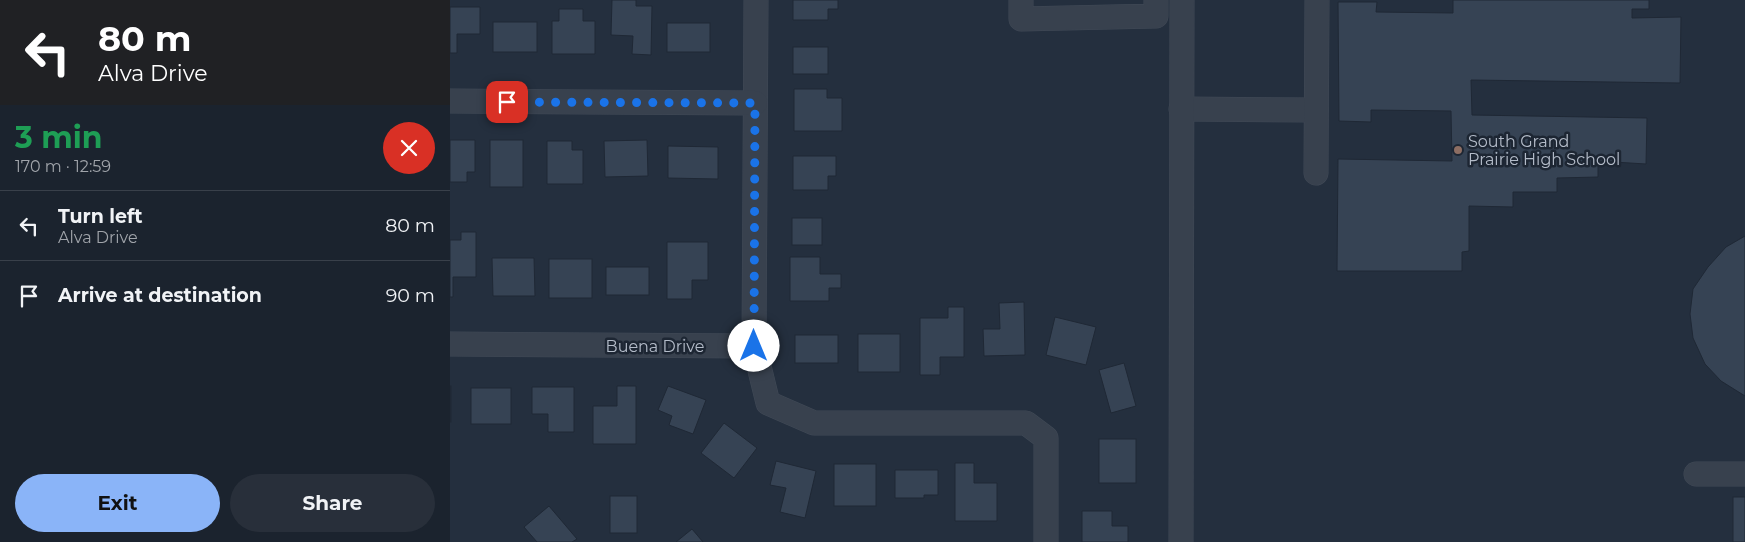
<!DOCTYPE html>
<meta charset="utf-8">
<style>
:root{--surface:#1b232e;--page:#282f3a;--text:#f1f3f6;--muted:#a0a4aa;--line:#39404a;--accent:#8ab4f8}
body{margin:0;font-family:Montserrat,sans-serif;background:var(--page);color:var(--text);height:100vh;display:flex;flex-direction:column;font-size:19px;white-space:nowrap}
*{box-sizing:border-box;margin:0}
p{font-size:16px;color:var(--muted)}
.icon{flex:none;width:28px;height:28px;fill:none;stroke:currentColor;stroke-width:2;stroke-linecap:round;stroke-linejoin:round}
.map{position:relative;flex:1;overflow:hidden}
.panel{display:flex;flex-direction:column;background:var(--surface);width:450px}
.panel>*{flex:none}
.banner{background:#202124;color:#fff;overflow:hidden}
.pin{position:absolute;display:grid;place-items:center;width:42px;height:42px;color:#fff;margin:-21px;border-radius:10px;box-shadow:0 2px 8px #0006}
.me{position:absolute;width:55px;margin:-28px;rotate:0deg;stroke-linejoin:round;filter:drop-shadow(0 0 4px #0008)}
.turn{display:flex;align-items:center;gap:18px;height:105px;padding:0 15px;font-size:22px}
.turn .icon{width:65px;height:65px;stroke-width:2.5}
.turn b{display:block;font-size:35px;line-height:42px}
.round{display:grid;place-items:center;flex:none;width:52px;height:52px;border-radius:26px;background:var(--page)}
.headline{display:flex;align-items:center;justify-content:space-between;height:85px;padding:0 15px}
h1{font-size:30px;font-weight:700;line-height:38px;color:#1e9e55}
.cta{display:flex;gap:10px;margin-top:auto;padding:10px 15px}
.cta a{flex:1;height:58px;border-radius:30px;background:var(--accent);color:#111;font-size:20px;font-weight:700;line-height:58px;text-align:center}
.cta a+a{background:var(--page);color:var(--text)}
ul{padding:0;list-style:none}
li{display:flex;align-items:center;gap:15px;height:70px;padding:0 15px;border-top:1px solid var(--line)}
li div{flex:1}
li b{display:block;font-size:19px}
li em{font-style:normal}
main{display:flex;flex:1;min-height:0}
.map>svg:first-child{display:block}
</style>
<main>
<section class="panel">
<div class="banner">
<div class="turn"><svg class="icon" aria-label="left" viewBox="0 0 24 24"><path d="M17 20v-9H6M10 6l-5 5 5 5"/></svg><div><b>80 m</b>Alva Drive</div></div>
</div>
<div class="headline"><div><h1>3 min</h1><p>170 m · 12:59</p></div><a class="round" style="background:#d93025;color:#fff"><svg class="icon" aria-label="close" viewBox="0 0 24 24"><path d="M6 6l12 12M18 6L6 18"/></svg></a></div>
<ul>
<li><svg class="icon" aria-label="left" viewBox="0 0 24 24"><path d="M17 20v-9H6M10 6l-5 5 5 5"/></svg><div><b>Turn left</b><p>Alva Drive</p></div><em>80 m</em></li>
<li><svg class="icon" aria-label="arrive" viewBox="0 0 24 24"><path d="M6 21V4h12l-3 4 3 4H6"/></svg><div><b>Arrive at destination</b></div><em>90 m</em></li>
</ul>
<div class="cta"><a>Exit</a><a>Share</a></div>
</section>
<div class="map">
<svg width="1295" height="542" viewBox="0 0 1295 542">
<rect width="100%" height="100%" fill="#242f3e"/>
<g fill="#364354" stroke="#1f2835">
<path d="M 162,0 L 186,0 L 186,6 L 202,6 L 201,55 L 182,54 L 183,36 L 161,35 Z"/>
<path d="M 343,0 L 388,0 L 388,9 L 378,9 L 378,20 L 343,20 Z"/>
<path d="M 1003,0 L 1199,0 L 1199,9 L 1182,9 L 1182,18 L 1231,17 L 1230,83 L 1021,80 L 1022,115 L 1197,118 L 1196,164 L 1148,161 L 1148,177 L 1107,178 L 1107,192 L 1063,192 L 1063,207 L 1019,206 L 1019,251 L 1012,252 L 1012,271 L 887,271 L 888,159 L 1002,161 L 1001,111 L 921,110 L 921,122 L 889,121 L 888,2 L 927,2 L 926,12 L 1003,13 Z"/>
<path d="M 0,7 L 30,7 L 30,34 L 7,34 L 7,53 L 0,53 Z"/>
<path d="M 109,9 L 133,9 L 133,21 L 145,21 L 145,54 L 102,54 L 102,21 L 109,21 Z"/>
<rect x="43" y="22" width="44" height="30"/>
<rect x="217" y="23" width="43" height="29"/>
<rect x="343" y="47" width="35" height="27"/>
<path d="M 344,89 L 377,89 L 377,98 L 392,98 L 392,131 L 344,131 Z"/>
<path d="M 0,140 L 25,140 L 25,172 L 17,172 L 17,182 L 0,182 Z"/>
<rect x="40" y="140" width="33" height="47"/>
<path d="M 197,140 L 198,176 L 155,177 L 154,141 Z"/>
<path d="M 97,141 L 122,141 L 122,150 L 133,150 L 133,184 L 97,184 Z"/>
<path d="M 218,146 L 268,147 L 268,179 L 218,178 Z"/>
<path d="M 343,156 L 386,156 L 386,176 L 378,176 L 378,190 L 343,190 Z"/>
<rect x="342" y="218" width="30" height="27"/>
<path d="M 11,232 L 26,232 L 26,277 L 3,277 L 3,297 L 0,297 L 0,240 L 11,240 Z"/>
<path d="M 1295,236 L 1295,396 L 1271,381 L 1255,364 L 1243,338 L 1240,314 L 1243,289 L 1258,267 L 1276,247 Z"/>
<path d="M 217,242 L 258,242 L 258,280 L 242,280 L 242,299 L 217,299 Z"/>
<path d="M 340,257 L 370,257 L 370,274 L 391,274 L 391,288 L 379,288 L 379,301 L 340,301 Z"/>
<path d="M 42,258 L 84,258 L 85,296 L 43,296 Z"/>
<rect x="99" y="259" width="43" height="39"/>
<rect x="156" y="267" width="43" height="28"/>
<path d="M 574,302 L 575,355 L 534,356 L 533,329 L 550,329 L 549,303 Z"/>
<path d="M 498,307 L 514,307 L 514,357 L 490,357 L 490,375 L 470,375 L 470,318 L 498,318 Z"/>
<path d="M 605,317 L 646,327 L 636,365 L 596,355 Z"/>
<rect x="408" y="334" width="42" height="38"/>
<rect x="345" y="335" width="43" height="28"/>
<path d="M 674,363 L 686,406 L 661,413 L 649,370 Z"/>
<rect x="0" y="386" width="1" height="36"/>
<path d="M 167,386 L 186,386 L 186,444 L 143,444 L 143,406 L 167,406 Z"/>
<path d="M 218,386 L 256,400 L 243,434 L 219,425 L 222,416 L 208,410 Z"/>
<path d="M 82,387 L 124,387 L 124,432 L 98,432 L 98,414 L 82,414 Z"/>
<rect x="21" y="388" width="40" height="36"/>
<path d="M 274,423 L 307,448 L 284,478 L 251,453 Z"/>
<rect x="649" y="439" width="37" height="44"/>
<path d="M 326,461 L 366,471 L 355,518 L 330,512 L 336,488 L 320,485 Z"/>
<path d="M 505,463 L 524,463 L 524,483 L 547,483 L 547,521 L 505,521 Z"/>
<rect x="384" y="464" width="42" height="42"/>
<path d="M 445,470 L 488,470 L 488,495 L 474,495 L 474,498 L 445,498 Z"/>
<rect x="160" y="496" width="27" height="37"/>
<rect x="1283" y="497" width="12" height="45"/>
<path d="M 99,506 L 127,539 L 122,542 L 87,542 L 74,527 Z"/>
<path d="M 632,511 L 662,511 L 662,526 L 678,526 L 678,542 L 632,542 Z"/>
<path d="M 242,529 L 253,542 L 226,542 Z"/>
</g>
<g fill="none" stroke-linecap="round" stroke-linejoin="round">
<defs>
<g id="minor">
<path d="M 306,0 L 304,346 L 318,403 L 364,423 L 576,423 L 596,438 L 596,542"/>
<path d="M 571,0 L 571,19 L 706,16 L 706,0"/>
<path d="M 0,101 L 305,103"/>
<path d="M 731,109 L 866,110"/>
<path d="M 866,173 L 867,0"/>
<path d="M 0,344 L 304,346"/>
<path d="M 1246,474 L 1295,474"/>
<path d="M 731,542 L 732,0"/>
</g>
</defs>
<use href="#minor" stroke="#414a57" stroke-width="25"/>
<use href="#minor" stroke="#38414e" stroke-width="24"/>
</g>
<g fill="none" stroke-linecap="round" stroke-linejoin="round">
<path stroke="#1a73e8" stroke-width="9" stroke-dasharray="0 16.2" d="M 57,102 L 305,103 L 304,346"/>
</g>
<circle fill="#8d6e63" stroke="#1d2633" stroke-width="2" cx="1008" cy="150" r="5"/>
<g text-anchor="middle" stroke-width="5" stroke-linejoin="round" paint-order="stroke">
<g font-size="16" fill="#b4bcc9" stroke="#1d2633" text-anchor="start">
<text x="1018" y="147">South Grand<tspan x="1018" dy="18">Prairie High School</tspan></text>
</g>
<g font-size="16" fill="#b4bcc9" stroke="#1d2633">
<text x="205" y="352">Buena Drive</text>
</g>
</g>
</svg>
<div class="pin" style="left:57px;top:102px;background:#d93025"><svg class="icon" aria-label="arrive" viewBox="0 0 24 24"><path d="M6 21V4h12l-3 4 3 4H6"/></svg></div>
<svg class="me" style="left:304px;top:346px" viewBox="-20 -20 40 40"><circle r="19" fill="#fff"/><path d="M0-13L10 11 0 6-10 11z" fill="#1a73e8"/></svg>
</div>
</main>
